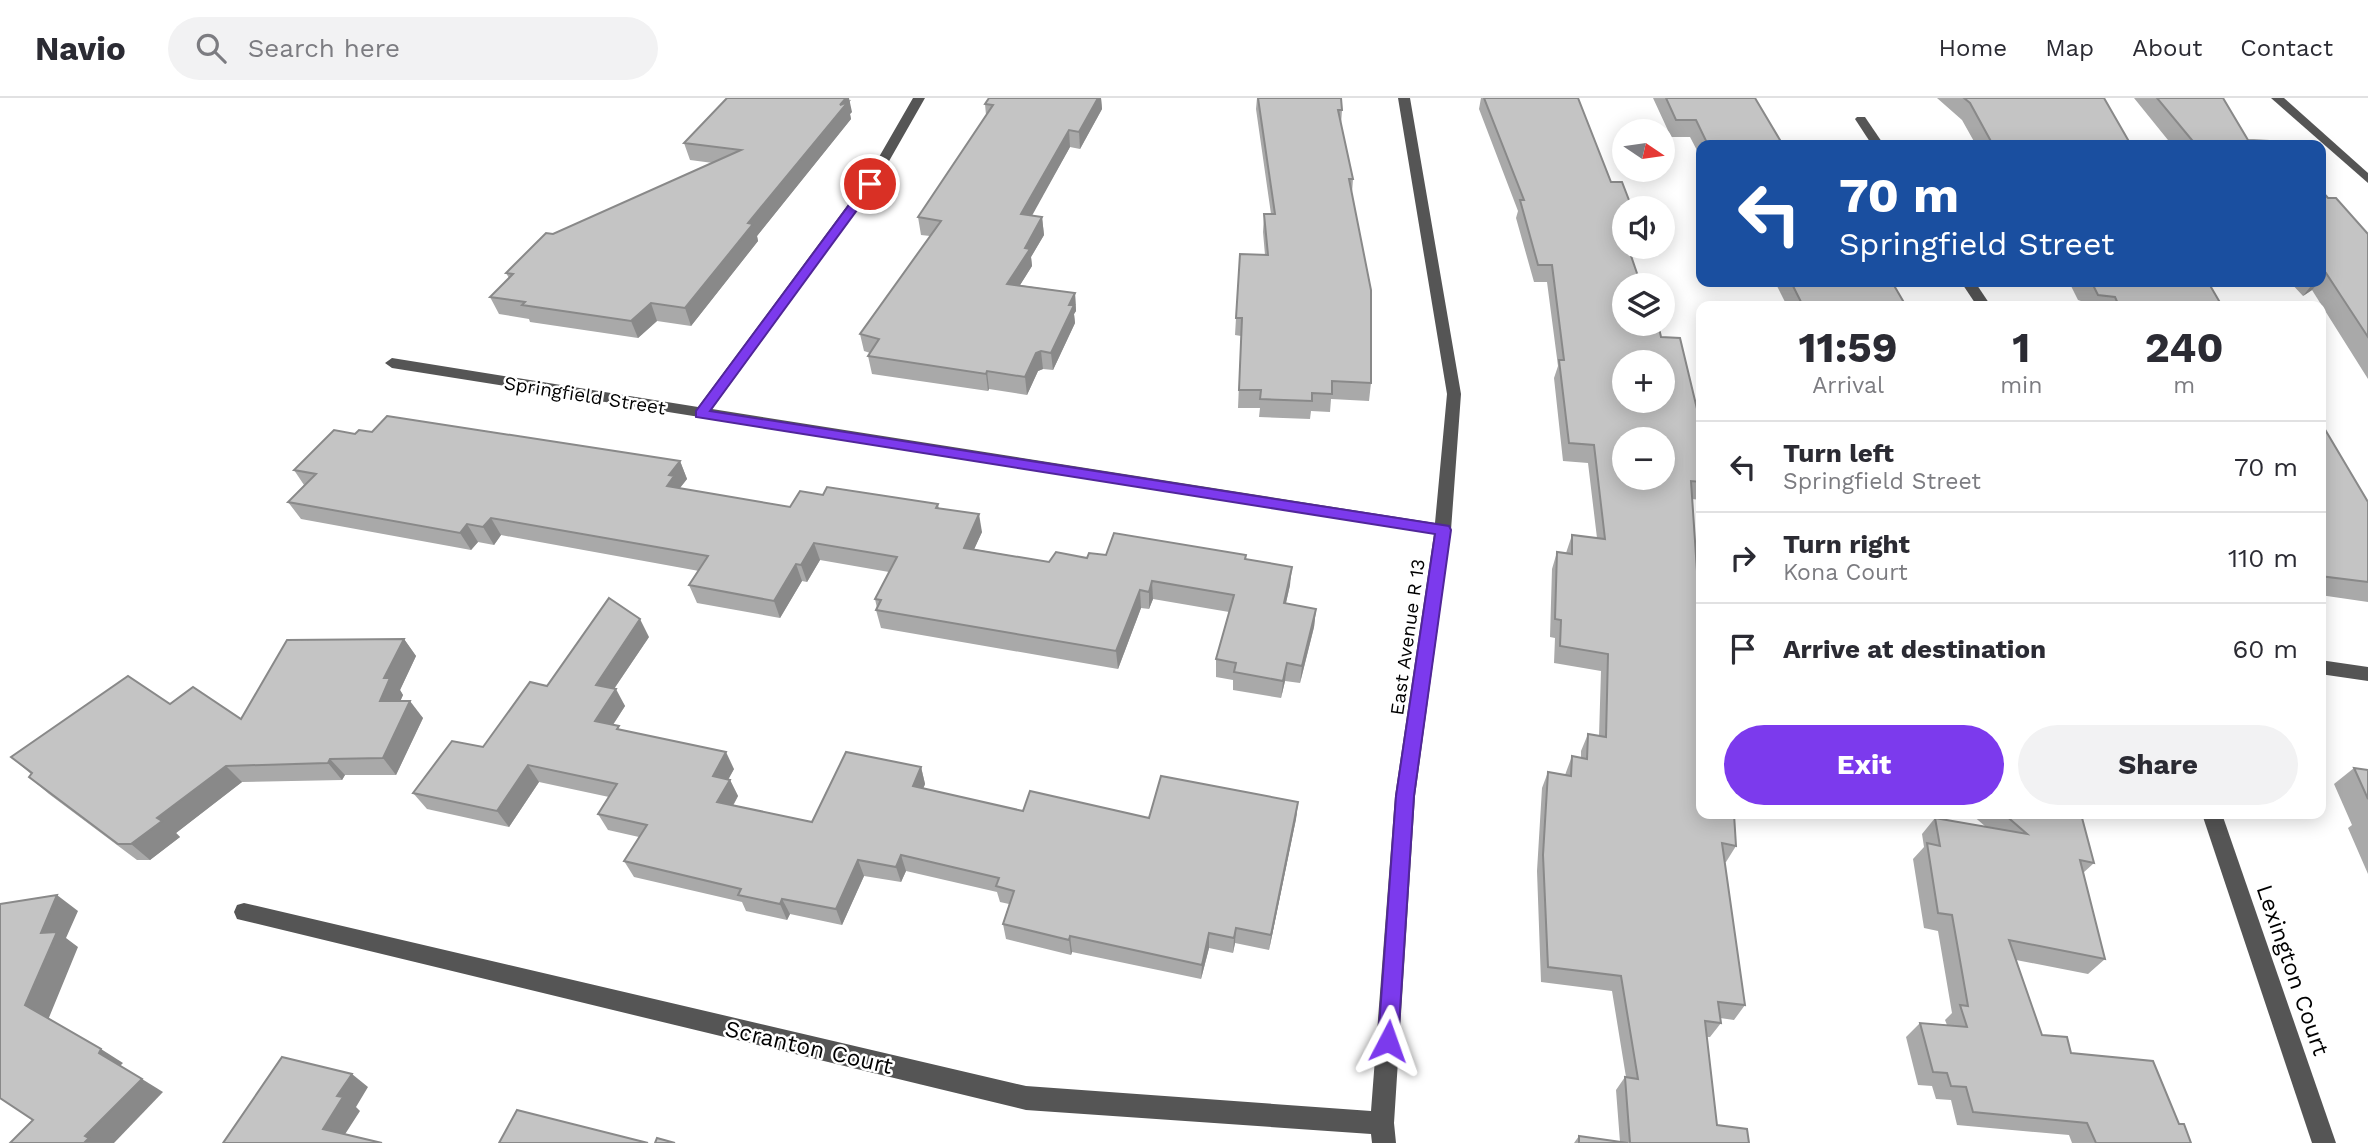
<!DOCTYPE html>
<meta charset="utf-8">
<style>
:root{--surface:#fff;--page:#f2f2f3;--text:#2b2b33;--muted:#7c7c81;--line:#e1e1e2;--accent:#7c3aed}
body{margin:0;font-family:"Work Sans",sans-serif;background:var(--page);color:var(--text);height:100vh;display:flex;flex-direction:column;font-size:26px;white-space:nowrap}
*{box-sizing:border-box;margin:0}
p{font-size:23px;color:var(--muted)}
.icon{flex:none;width:38px;height:38px;fill:none;stroke:currentColor;stroke-width:2;stroke-linecap:round;stroke-linejoin:round}
.map{position:relative;flex:1;overflow:hidden}
.panel{position:absolute;left:1696px;top:203px;width:630px;height:518px;display:flex;flex-direction:column;background:var(--surface);border-radius:14px;box-shadow:0 4px 18px #0003}
.panel>*{flex:none}
.hud{position:absolute;left:1696px;top:42px;width:630px;height:147px;border-radius:14px;box-shadow:0 4px 18px #0003;background:#1a4fa0;color:#fff;overflow:hidden}
.needle{width:46px;rotate:103deg}
.buttons{position:absolute;left:1612px;top:21px;display:grid;gap:14px}
.buttons a{display:grid;place-items:center;width:63px;height:63px;border-radius:50%;background:var(--surface);box-shadow:0 4px 18px #0003;font-size:35px}
.pin{position:absolute;display:grid;place-items:center;width:60px;height:60px;color:#fff;margin:-30px;border:4px solid #fff;border-radius:50%;box-shadow:0 2px 7px #0007}
.me{position:absolute;width:77px;margin:-38px;rotate:4deg;stroke-linejoin:round;filter:drop-shadow(0 0 5px #0008)}
.turn{display:flex;align-items:center;gap:24px;height:147px;padding:0 28px;font-size:32px}
.turn .icon{width:91px;height:91px;stroke-width:2.5}
.turn b{display:block;font-size:49px;line-height:60px}
.eta{display:flex;justify-content:space-evenly;align-items:center;height:119px;text-align:center}
.eta b{font-size:42px;font-weight:700;line-height:49px}
.cta{display:flex;gap:14px;margin-top:auto;padding:14px 28px}
.cta a{flex:1;height:80px;border-radius:42px;background:var(--accent);color:#fff;font-size:28px;font-weight:700;line-height:80px;text-align:center}
.cta a+a{background:var(--page);color:var(--text)}
ul{padding:0;list-style:none}
li{display:flex;align-items:center;gap:21px;height:91px;padding:0 28px;border-top:2px solid var(--line)}
li div{flex:1}
li b{display:block;font-size:26px}
li em{font-style:normal}
header{display:flex;align-items:center;gap:42px;box-sizing:border-box;height:98px;padding:0 35px;background:var(--surface);border-bottom:2px solid var(--line)}
header strong{font-size:33px}
nav{display:flex;gap:38px;margin-inline-start:auto;font-size:24px}
.search{width:490px;height:63px;background:var(--page);display:flex;align-items:center;gap:18px;box-sizing:border-box;padding:0 24px;border-radius:38px;color:var(--muted);font-size:26px}
.map>svg:first-child{display:block}
</style>
<header>
<strong>Navio</strong>
<div class="search"><svg class="icon" aria-label="search" viewBox="0 0 24 24"><circle cx="10" cy="10" r="6"/><path d="M15 15l6 6"/></svg>Search here</div>
<nav><a>Home</a><a>Map</a><a>About</a><a>Contact</a></nav>
</header>
<div class="map">
<svg width="2368" height="1045" viewBox="0 0 2368 1045">
<rect width="100%" height="100%" fill="#fff"/>
<g fill="none" stroke-linecap="round" stroke-linejoin="round">
<g fill="#555" fill-rule="evenodd">
<path d="M 913,0 L 925,0 L 876,86 L 712,311 L 1435,425 L 1447,296 L 1398,0 L 1410,0 L 1461,296 L 1451,432 L 1415,698 L 1394,1025 L 1396,1045 L 1372,1045 L 1371,1036 L 1026,1012 L 237,821 L 234,814 L 237,807 L 244,805 L 1026,988 L 1371,1013 L 1395,698 L 1434,436 L 392,270 L 385,265 L 392,260 L 698,309 L 864,85 Z"/>
<path d="M 2271,0 L 2284,0 L 2368,75 L 2368,85 Z"/>
<path d="M 1857,19 L 1865,19 L 1884,47 L 1872,47 L 1855,21 Z"/>
<path d="M 1961,184 L 1975,184 L 1991,208 L 1977,208 Z"/>
<path d="M 2320,562 L 2368,569 L 2368,583 L 2320,576 Z"/>
<path d="M 2202,716 L 2222,716 L 2336,1045 L 2312,1045 Z"/>
</g>
</g>
<g fill="#a9a9a9">
<path d="M 989,0 L 1101,0 L 1102,11 L 1080,51 L 1070,49 L 1031,118 L 1042,119 L 1044,137 L 1031,159 L 1032,168 L 1020,187 L 1075,195 L 1076,213 L 1074,216 L 1075,225 L 1053,272 L 1043,271 L 1038,273 L 1027,297 L 989,291 L 988,293 L 872,276 L 868,258 L 870,255 L 864,253 L 860,236 L 930,138 L 921,137 L 918,119 L 986,17 L 985,6 Z"/>
<path d="M 1257,0 L 1341,0 L 1342,12 L 1341,27 L 1353,81 L 1352,95 L 1371,285 L 1369,303 L 1331,301 L 1330,314 L 1311,313 L 1310,321 L 1259,319 L 1260,310 L 1238,310 L 1241,238 L 1235,237 L 1236,220 L 1265,157 L 1263,134 L 1264,116 L 1271,116 L 1256,11 Z"/>
<path d="M 1481,0 L 1578,0 L 1611,84 L 1624,110 L 1624,149 L 1635,149 L 1628,149 L 1656,230 L 1698,315 L 1701,315 L 1701,402 L 1692,401 L 1701,716 L 1736,748 L 1726,764 L 1725,764 L 1745,907 L 1734,922 L 1720,920 L 1721,925 L 1710,939 L 1707,939 L 1717,1027 L 1749,1045 L 1574,1045 L 1579,1038 L 1620,1044 L 1616,992 L 1625,979 L 1626,979 L 1612,893 L 1541,884 L 1537,773 L 1542,690 L 1548,674 L 1565,677 L 1572,658 L 1581,660 L 1581,653 L 1588,636 L 1599,638 L 1601,573 L 1554,565 L 1555,540 L 1550,539 L 1552,471 L 1557,454 L 1566,455 L 1572,437 L 1597,440 L 1588,365 L 1563,363 L 1554,280 L 1558,268 L 1547,184 L 1534,184 L 1516,120 L 1518,113 L 1479,11 Z"/>
<path d="M 1653,0 L 1755,0 L 1783,47 L 1701,47 L 1701,60 L 1690,39 L 1671,39 Z"/>
<path d="M 1937,0 L 2104,0 L 2131,47 L 1976,47 L 1962,22 Z"/>
<path d="M 2134,0 L 2223,0 L 2248,42 L 2272,47 L 2172,47 Z"/>
<path d="M 852,14 L 850,16 L 851,21 L 757,138 L 758,143 L 691,228 L 657,223 L 638,240 L 530,224 L 529,221 L 499,216 L 490,199 L 509,180 L 506,175 L 553,136 L 713,65 L 690,62 L 684,45 Z"/>
<path d="M 2320,91 L 2328,100 L 2368,136 L 2368,281 L 2312,192 L 2303,198 L 2290,184 L 2320,184 Z"/>
<path d="M 1775,184 L 1892,184 L 1906,208 L 1787,208 Z"/>
<path d="M 2069,184 L 2208,184 L 2222,208 L 2084,208 L 2081,203 L 2078,202 Z"/>
<path d="M 2320,323 L 2368,404 L 2368,504 L 2320,497 Z"/>
<path d="M 372,334 L 680,363 L 687,381 L 680,390 L 790,409 L 823,397 L 938,406 L 939,411 L 982,434 L 974,451 L 1049,464 L 1106,457 L 1246,457 L 1246,462 L 1290,487 L 1286,505 L 1316,511 L 1314,529 L 1300,585 L 1285,583 L 1281,600 L 1233,592 L 1233,582 L 1216,579 L 1216,561 L 1229,514 L 1153,501 L 1149,511 L 1141,510 L 1118,571 L 881,530 L 876,512 L 877,510 L 875,501 L 889,474 L 820,462 L 807,484 L 802,483 L 780,520 L 697,505 L 689,487 L 699,473 L 501,437 L 494,447 L 478,444 L 471,452 L 301,421 L 288,404 L 304,387 L 294,372 L 355,336 Z"/>
<path d="M 649,539 L 614,591 L 625,608 L 613,627 L 621,632 L 734,671 L 728,681 L 730,682 L 738,698 L 733,708 L 812,724 L 921,669 L 925,686 L 923,691 L 1023,713 L 1149,720 L 1298,704 L 1296,721 L 1269,852 L 1235,845 L 1233,855 L 1209,850 L 1201,881 L 1072,854 L 1071,857 L 1006,841 L 1003,826 L 1009,806 L 1000,804 L 997,794 L 906,773 L 901,784 L 864,778 L 842,827 L 790,816 L 787,822 L 746,813 L 742,804 L 634,779 L 624,763 L 639,739 L 608,732 L 598,716 L 609,699 L 539,684 L 509,729 L 427,711 L 413,695 L 483,649 L 547,588 Z"/>
<path d="M 404,541 L 416,558 L 400,592 L 403,597 L 400,603 L 423,620 L 396,677 L 345,677 L 342,682 L 242,684 L 176,735 L 180,739 L 150,762 L 137,762 L 49,696 L 29,679 L 31,676 L 11,659 L 170,606 L 241,621 Z"/>
<path d="M 2354,670 L 2368,672 L 2368,776 L 2348,730 L 2352,727 L 2334,686 Z"/>
<path d="M 1971,716 L 2081,716 L 2094,765 L 2083,775 L 2105,861 L 2088,876 L 2016,862 L 2042,937 L 2179,1026 L 2191,1045 L 2072,1045 L 2069,1037 L 1957,1027 L 1951,1002 L 1936,1001 L 1932,988 L 1918,987 L 1906,939 L 1920,925 L 1947,927 L 1945,922 L 1952,915 L 1938,833 L 1924,830 L 1913,761 L 1924,749 L 1922,736 L 1935,720 L 1986,729 Z"/>
</g>
<g fill="#898989">
<path d="M 846,0 L 849,0 L 852,14 L 850,16 L 851,21 L 757,138 L 758,143 L 691,228 L 685,210 L 748,125 Z"/>
<path d="M 1095,0 L 1101,0 L 1102,11 L 1080,51 L 1079,34 Z"/>
<path d="M 1069,32 L 1070,49 L 1023,134 L 1021,116 Z"/>
<path d="M 1042,119 L 1044,137 L 1031,159 L 1032,168 L 1010,203 L 1007,186 L 1025,150 Z"/>
<path d="M 2314,184 L 2319,184 L 2312,192 L 2303,198 Z"/>
<path d="M 1075,195 L 1076,213 L 1074,216 L 1075,225 L 1053,272 L 1051,255 L 1069,207 Z"/>
<path d="M 651,205 L 657,223 L 638,240 L 631,223 Z"/>
<path d="M 1041,253 L 1043,271 L 1038,273 L 1027,297 L 1025,279 L 1036,255 Z"/>
<path d="M 987,273 L 989,291 L 988,293 L 986,276 Z"/>
<path d="M 680,363 L 687,381 L 679,391 L 667,388 L 669,377 Z"/>
<path d="M 979,416 L 982,434 L 967,467 L 964,450 Z"/>
<path d="M 491,420 L 501,437 L 494,447 L 483,429 Z"/>
<path d="M 467,426 L 478,444 L 471,452 L 460,435 Z"/>
<path d="M 814,445 L 820,462 L 807,484 L 801,467 Z"/>
<path d="M 796,466 L 802,483 L 780,520 L 774,503 Z"/>
<path d="M 1292,469 L 1290,487 L 1282,522 L 1284,505 Z"/>
<path d="M 1152,483 L 1153,501 L 1149,511 L 1149,494 Z"/>
<path d="M 1140,492 L 1141,510 L 1118,571 L 1116,553 Z"/>
<path d="M 1316,511 L 1314,529 L 1300,585 L 1302,568 Z"/>
<path d="M 640,521 L 649,539 L 605,604 L 596,587 Z"/>
<path d="M 404,541 L 416,558 L 400,592 L 403,597 L 393,620 L 380,603 L 384,580 Z"/>
<path d="M 1287,565 L 1285,583 L 1281,600 L 1283,583 Z"/>
<path d="M 616,591 L 625,608 L 604,640 L 595,623 Z"/>
<path d="M 410,603 L 423,620 L 396,677 L 383,660 Z"/>
<path d="M 726,654 L 734,671 L 721,695 L 713,678 Z"/>
<path d="M 330,661 L 345,677 L 342,682 L 328,665 Z"/>
<path d="M 528,667 L 539,684 L 509,729 L 497,713 Z"/>
<path d="M 226,668 L 242,684 L 176,735 L 180,739 L 150,762 L 131,746 L 157,720 Z"/>
<path d="M 921,669 L 925,686 L 917,705 L 913,688 Z"/>
<path d="M 730,682 L 738,698 L 725,721 L 717,704 Z"/>
<path d="M 1298,704 L 1296,721 L 1269,852 L 1271,837 Z"/>
<path d="M 901,757 L 906,773 L 901,784 L 896,769 Z"/>
<path d="M 858,762 L 864,778 L 842,827 L 836,811 Z"/>
<path d="M 57,797 L 78,813 L 66,840 L 78,849 L 48,922 L 25,907 L 41,835 Z"/>
<path d="M 782,801 L 790,816 L 787,822 L 780,806 Z"/>
<path d="M 1236,830 L 1235,845 L 1233,855 L 1234,840 Z"/>
<path d="M 1209,835 L 1209,850 L 1201,881 L 1202,867 Z"/>
<path d="M 1070,838 L 1072,854 L 1071,857 L 1069,842 Z"/>
<path d="M 101,951 L 123,965 L 120,968 L 99,955 Z"/>
<path d="M 352,976 L 368,989 L 356,1009 L 360,1013 L 340,1044 L 323,1031 L 337,998 Z"/>
<path d="M 142,981 L 163,994 L 114,1045 L 84,1045 L 85,1038 Z"/>
</g>
<g fill="#c4c4c4" stroke="#898989" stroke-width="2" fill-rule="evenodd">
<path d="M 727,0 L 846,0 L 840,7 L 848,4 L 748,125 L 753,126 L 685,210 L 651,205 L 631,223 L 522,207 L 525,204 L 490,199 L 513,176 L 506,175 L 546,135 L 553,136 L 741,52 L 684,45 Z"/>
<path d="M 989,0 L 1098,0 L 1079,34 L 1069,32 L 1021,116 L 1042,119 L 1025,150 L 1030,151 L 1007,186 L 1075,195 L 1069,207 L 1074,207 L 1051,255 L 1041,253 L 1036,255 L 1025,279 L 987,273 L 986,276 L 868,258 L 879,241 L 860,236 L 941,123 L 918,119 L 993,7 L 985,6 Z"/>
<path d="M 1258,0 L 1341,0 L 1342,12 L 1338,12 L 1353,81 L 1349,81 L 1371,192 L 1371,285 L 1332,283 L 1332,296 L 1312,295 L 1312,303 L 1260,301 L 1261,292 L 1239,292 L 1242,220 L 1236,220 L 1240,156 L 1268,157 L 1264,116 L 1275,116 Z"/>
<path d="M 1484,0 L 1578,0 L 1611,84 L 1622,84 L 1632,110 L 1624,110 L 1624,132 L 1622,132 L 1624,137 L 1624,149 L 1628,149 L 1641,187 L 1624,187 L 1624,226 L 1654,226 L 1656,230 L 1659,230 L 1661,239 L 1680,240 L 1698,315 L 1701,315 L 1701,384 L 1691,383 L 1701,533 L 1701,716 L 1734,716 L 1736,748 L 1722,745 L 1745,907 L 1718,904 L 1721,925 L 1705,923 L 1717,1027 L 1747,1031 L 1749,1045 L 1630,1045 L 1625,979 L 1638,981 L 1621,878 L 1548,869 L 1543,757 L 1548,674 L 1571,678 L 1572,658 L 1587,661 L 1588,636 L 1606,639 L 1608,556 L 1560,548 L 1561,522 L 1555,521 L 1557,454 L 1572,456 L 1572,437 L 1605,441 L 1594,347 L 1569,345 L 1559,262 L 1564,262 L 1552,167 L 1538,167 L 1520,102 L 1524,102 ZM 1624,264 L 1662,264 L 1662,303 L 1624,303 ZM 1624,341 L 1662,341 L 1662,380 L 1624,380 Z"/>
<path d="M 1666,0 L 1755,0 L 1783,47 L 1708,47 L 1696,22 L 1676,22 Z"/>
<path d="M 1964,0 L 2104,0 L 2131,47 L 1993,47 L 1970,5 Z"/>
<path d="M 2157,0 L 2223,0 L 2248,42 L 2269,43 L 2272,47 L 2196,47 Z"/>
<path d="M 2320,91 L 2328,100 L 2336,100 L 2368,136 L 2368,239 L 2326,175 L 2320,178 Z"/>
<path d="M 1791,184 L 1892,184 L 1906,208 L 1803,208 Z"/>
<path d="M 2088,184 L 2208,184 L 2222,208 L 2119,208 L 2115,199 L 2098,197 L 2092,185 Z"/>
<path d="M 387,318 L 680,363 L 669,377 L 674,378 L 667,388 L 790,409 L 800,393 L 823,397 L 827,389 L 938,406 L 936,410 L 979,416 L 964,450 L 1049,464 L 1056,454 L 1087,460 L 1089,455 L 1106,457 L 1114,435 L 1246,457 L 1245,461 L 1292,469 L 1284,505 L 1316,511 L 1302,568 L 1287,565 L 1283,583 L 1234,574 L 1236,565 L 1216,561 L 1234,497 L 1152,483 L 1149,494 L 1140,492 L 1116,553 L 876,512 L 881,502 L 875,501 L 897,459 L 814,445 L 801,467 L 796,466 L 774,503 L 689,487 L 708,458 L 491,420 L 483,429 L 467,426 L 460,435 L 288,404 L 316,376 L 294,372 L 334,332 L 355,336 L 359,332 L 372,334 Z"/>
<path d="M 2320,323 L 2368,404 L 2368,484 L 2320,478 Z"/>
<path d="M 609,500 L 640,521 L 596,587 L 616,591 L 595,623 L 619,628 L 617,631 L 726,654 L 713,678 L 730,682 L 717,704 L 812,724 L 846,654 L 921,669 L 913,688 L 1023,713 L 1030,693 L 1149,720 L 1161,678 L 1298,704 L 1271,837 L 1236,830 L 1234,840 L 1209,835 L 1202,867 L 1070,838 L 1069,842 L 1003,826 L 1014,793 L 996,788 L 999,780 L 901,757 L 896,769 L 858,762 L 836,811 L 782,801 L 780,806 L 738,797 L 741,791 L 624,763 L 647,727 L 598,716 L 617,686 L 528,667 L 497,713 L 413,695 L 452,643 L 483,649 L 530,584 L 547,588 Z"/>
<path d="M 404,541 L 384,580 L 390,580 L 380,603 L 410,603 L 383,660 L 330,661 L 328,665 L 226,668 L 157,720 L 162,723 L 131,746 L 118,746 L 29,679 L 32,675 L 11,659 L 128,578 L 170,606 L 193,589 L 241,621 L 287,542 Z"/>
<path d="M 2354,670 L 2368,672 L 2368,701 Z"/>
<path d="M 2004,716 L 2081,716 L 2094,765 L 2080,762 L 2105,861 L 2009,842 L 2042,937 L 2067,939 L 2071,955 L 2153,963 L 2179,1026 L 2184,1026 L 2191,1045 L 2096,1045 L 2087,1025 L 1973,1014 L 1966,989 L 1951,988 L 1947,975 L 1933,974 L 1920,925 L 1967,929 L 1960,907 L 1968,908 L 1952,817 L 1938,815 L 1927,745 L 1940,748 L 1935,720 L 2027,736 Z"/>
<path d="M 57,797 L 41,835 L 57,834 L 25,907 L 101,951 L 99,955 L 142,981 L 85,1038 L 89,1040 L 84,1045 L 10,1045 L 33,1022 L 0,1000 L 0,806 Z"/>
<path d="M 282,959 L 352,976 L 337,998 L 343,999 L 323,1031 L 382,1045 L 223,1045 Z"/>
<path d="M 517,1012 L 648,1045 L 499,1045 Z"/>
<path d="M 1579,1038 L 1628,1045 L 1579,1045 Z"/>
<path d="M 657,1040 L 675,1045 L 655,1045 Z"/>
</g>
<path fill="#7c3aed" stroke="#51269a" stroke-width="2" d="M 870,83 L 876,86 L 710,313 L 1449,428 L 1451,432 L 1414,698 L 1398,943 L 1395,950 L 1388,953 L 1381,950 L 1378,943 L 1396,698 L 1435,436 L 696,319 L 696,313 L 866,84 Z"/>
<g text-anchor="middle" stroke-width="5" stroke-linejoin="round" paint-order="stroke">
<g font-size="19" fill="#000" stroke="#fff">
<text transform="translate(585 297) rotate(9)" y="7">Springfield Street</text>
<text transform="translate(1407 539) rotate(-82)" y="7">East Avenue R 13</text>
</g>
<g font-size="23" fill="#000" stroke="#fff">
<text transform="translate(2293 872) rotate(71)" y="8">Lexington Court</text>
<text transform="translate(809 949) rotate(13)" y="8">Scranton Court</text>
</g>
</g>
</svg>
<div class="buttons">
<a><svg class="needle" viewBox="-14 -14 28 28"><path d="M0-13l5 13h-10z" fill="#e53935"/><path d="M0 13l5-13h-10z" fill="#7c7c81"/></svg></a>
<a><svg class="icon" aria-label="sound" viewBox="0 0 24 24"><path d="M4 9h4l5-4v14l-5-4H4zM17 9q2 3 0 6"/></svg></a>
<a><svg class="icon" aria-label="layers" viewBox="0 0 24 24"><path d="M12 4l9 5-9 5-9-5zM3 14l9 5 9-5"/></svg></a>
<a>+</a>
<a>−</a>
</div>
<div class="pin" style="left:870px;top:86px;background:#d93025"><svg class="icon" aria-label="arrive" viewBox="0 0 24 24"><path d="M6 21V4h12l-3 4 3 4H6"/></svg></div>
<svg class="me" style="left:1388px;top:943px" viewBox="-20 -20 40 40"><path d="M0-17L14 15 0 8-14 15z" fill="#7c3aed" stroke="#fff" stroke-width="4"/></svg>
<div class="hud">
<div class="turn"><svg class="icon" aria-label="left" viewBox="0 0 24 24"><path d="M17 20v-9H6M10 6l-5 5 5 5"/></svg><div><b>70 m</b>Springfield Street</div></div>
</div>
<section class="panel">
<div class="eta">
<div><b>11:59</b><p>Arrival</p></div>
<div><b>1</b><p>min</p></div>
<div><b>240</b><p>m</p></div>
</div>
<ul>
<li><svg class="icon" aria-label="left" viewBox="0 0 24 24"><path d="M17 20v-9H6M10 6l-5 5 5 5"/></svg><div><b>Turn left</b><p>Springfield Street</p></div><em>70 m</em></li>
<li><svg class="icon" aria-label="right" viewBox="0 0 24 24"><path d="M7 20v-9h11M14 6l5 5-5 5"/></svg><div><b>Turn right</b><p>Kona Court</p></div><em>110 m</em></li>
<li><svg class="icon" aria-label="arrive" viewBox="0 0 24 24"><path d="M6 21V4h12l-3 4 3 4H6"/></svg><div><b>Arrive at destination</b></div><em>60 m</em></li>
</ul>
<div class="cta"><a>Exit</a><a>Share</a></div>
</section>
</div>
